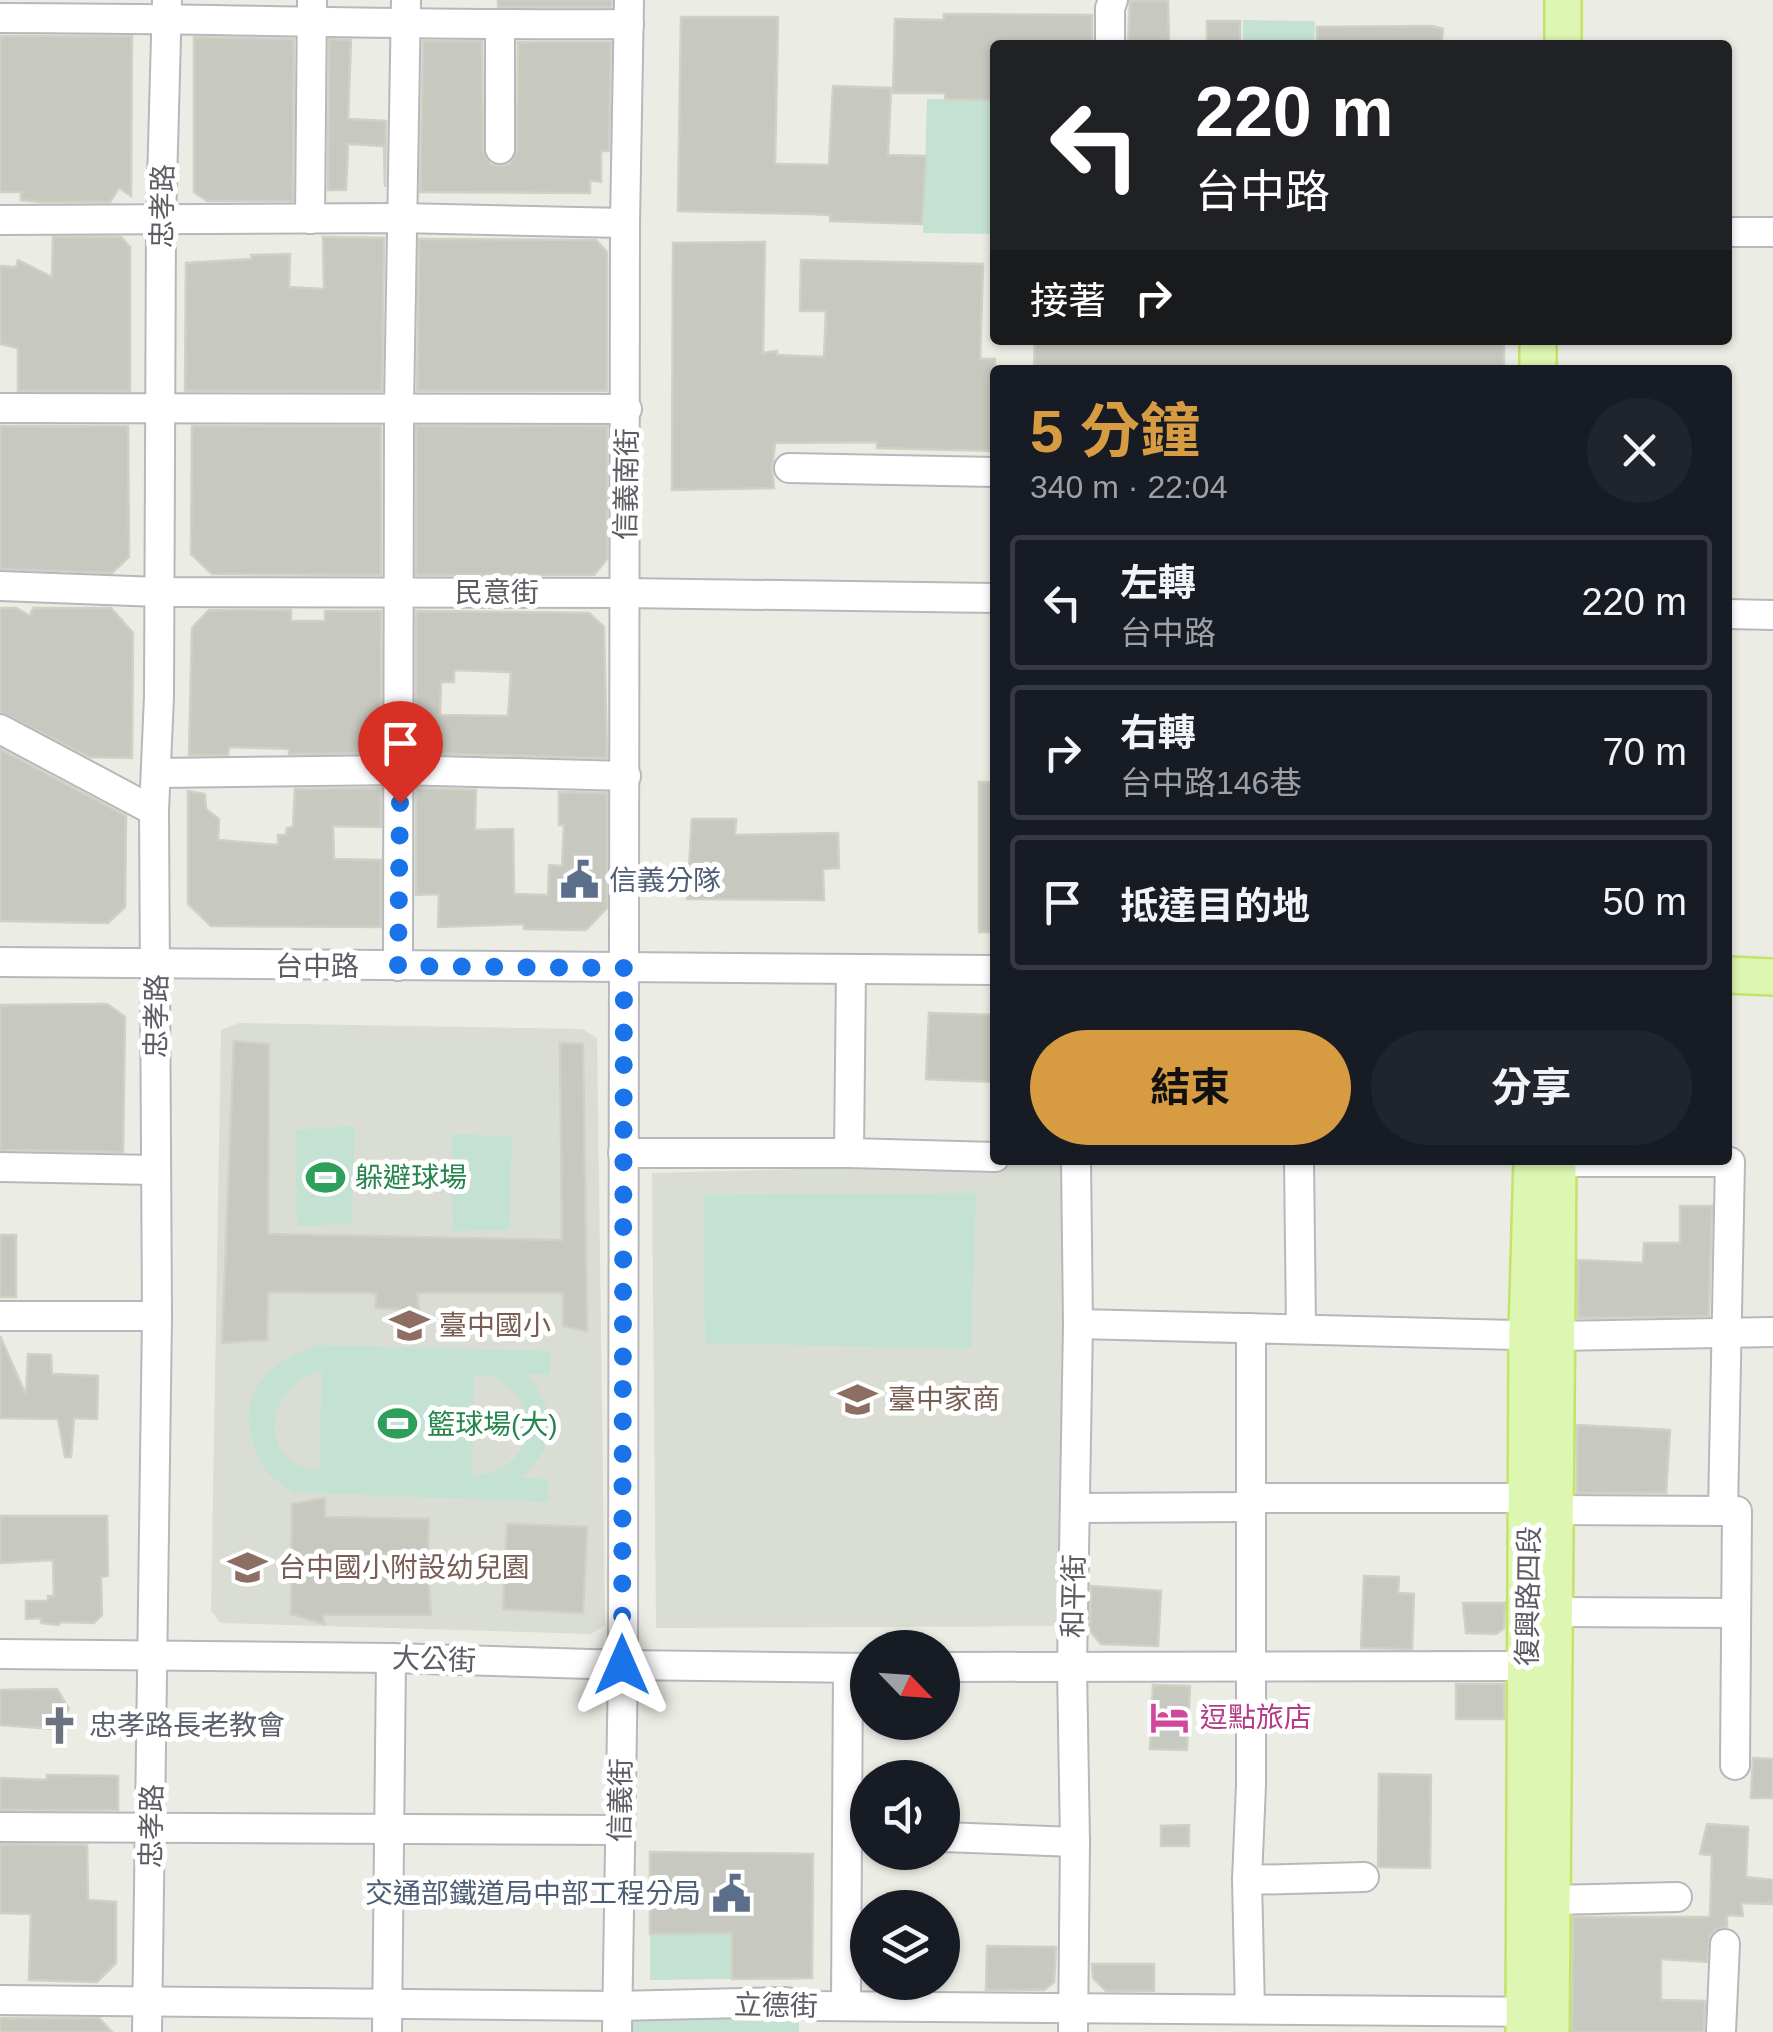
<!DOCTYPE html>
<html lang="zh-TW">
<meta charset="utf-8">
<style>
:root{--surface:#171b24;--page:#20242c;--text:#f1f3f6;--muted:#9ea1a6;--line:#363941;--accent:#d79b41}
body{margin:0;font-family:Arial,"Noto Sans TC",sans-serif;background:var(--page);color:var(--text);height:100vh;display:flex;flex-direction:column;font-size:38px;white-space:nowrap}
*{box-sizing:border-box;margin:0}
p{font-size:32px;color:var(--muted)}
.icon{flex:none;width:55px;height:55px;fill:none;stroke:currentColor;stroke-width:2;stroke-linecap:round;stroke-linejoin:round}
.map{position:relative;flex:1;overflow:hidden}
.drawer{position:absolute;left:990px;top:365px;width:742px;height:800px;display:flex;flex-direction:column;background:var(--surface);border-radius:10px;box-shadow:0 2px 8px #0004}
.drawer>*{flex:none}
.banner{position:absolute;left:990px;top:40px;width:742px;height:305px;border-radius:10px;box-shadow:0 2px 8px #0004;background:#202124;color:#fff;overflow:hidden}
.needle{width:65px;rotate:115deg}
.fabs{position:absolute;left:850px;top:1630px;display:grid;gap:20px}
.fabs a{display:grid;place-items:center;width:110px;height:110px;border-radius:50%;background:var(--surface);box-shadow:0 2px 8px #0004;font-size:50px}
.pin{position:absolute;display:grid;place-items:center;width:85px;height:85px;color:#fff;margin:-102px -42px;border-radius:50% 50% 50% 0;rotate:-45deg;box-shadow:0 0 10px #0007}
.pin .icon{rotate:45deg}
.me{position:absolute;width:110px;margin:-55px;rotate:0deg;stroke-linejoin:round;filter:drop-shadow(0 0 8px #0008)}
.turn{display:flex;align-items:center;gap:35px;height:210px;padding:0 40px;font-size:45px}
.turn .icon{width:130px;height:130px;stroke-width:2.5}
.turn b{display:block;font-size:70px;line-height:85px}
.then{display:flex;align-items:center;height:95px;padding:0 40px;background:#0003;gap:20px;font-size:38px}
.round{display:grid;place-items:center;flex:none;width:105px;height:105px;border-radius:52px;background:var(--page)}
.summary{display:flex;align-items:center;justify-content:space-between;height:170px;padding:0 40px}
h1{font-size:60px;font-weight:700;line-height:75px;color:var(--accent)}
.primary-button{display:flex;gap:20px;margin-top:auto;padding:20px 40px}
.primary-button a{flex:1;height:115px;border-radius:60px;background:var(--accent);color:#111;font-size:40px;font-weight:700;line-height:115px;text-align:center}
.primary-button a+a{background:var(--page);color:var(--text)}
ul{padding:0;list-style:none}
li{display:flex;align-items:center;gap:30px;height:135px;margin:0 20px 15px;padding:0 20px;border:5px solid var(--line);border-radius:10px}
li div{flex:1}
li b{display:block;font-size:38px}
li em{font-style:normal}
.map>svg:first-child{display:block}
</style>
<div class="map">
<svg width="1773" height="2032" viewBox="0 0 1773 2032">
<rect width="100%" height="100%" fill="#ebede5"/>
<g fill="#daddd3">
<path d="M 239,1023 L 582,1029 L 597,1038 L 605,1625 L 591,1634 L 221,1623 L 211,1611 L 221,1030 Z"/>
<path d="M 1063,1162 L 1060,1626 L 656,1628 L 652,1173 Z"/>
</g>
<g fill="#c4e2d4" fill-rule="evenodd">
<path d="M 1243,20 L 1315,21 L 1314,45 L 1243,45 Z"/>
<path d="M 927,99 L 995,100 L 995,234 L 923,233 Z"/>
<path d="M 355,1126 L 352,1224 L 297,1226 L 295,1130 Z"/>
<path d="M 452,1134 L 512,1136 L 509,1230 L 453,1231 Z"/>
<path d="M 976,1193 L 971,1349 L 705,1343 L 704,1195 Z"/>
<path d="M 321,1345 L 550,1351 L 550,1374 L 527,1374 C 557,1414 560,1441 522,1477 L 549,1480 L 548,1502 L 293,1492 C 284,1486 274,1480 267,1472 C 259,1462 254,1447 251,1435 C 239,1386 278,1356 321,1345 ZM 322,1372 L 319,1471 C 254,1464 266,1381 322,1372 ZM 490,1375 C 549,1402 534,1474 472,1475 L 474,1376 Z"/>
<path d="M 732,1933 L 732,1979 L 650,1980 L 650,1934 Z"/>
<path d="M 799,2011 L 799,2032 L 624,2032 L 624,2012 Z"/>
</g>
<g fill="#c7c9c1" stroke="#ced1c4" stroke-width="2.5" fill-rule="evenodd">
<path d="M 498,0 L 612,0 L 611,7 L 498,7 Z"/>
<path d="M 1130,1 L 1168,1 L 1169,45 L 1128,45 Z"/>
<path d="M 944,14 L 1092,15 L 1092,45 L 995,45 L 995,100 L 945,99 L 945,93 L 893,93 L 895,19 L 944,20 Z"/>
<path d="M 681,17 L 778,17 L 775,164 L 829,165 L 833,86 L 891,88 L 888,155 L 926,156 L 922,224 L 830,221 L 830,215 L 809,214 L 678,211 Z"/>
<rect x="1207" y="21" width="33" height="24"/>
<path d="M 1432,26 L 1443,29 L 1441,45 L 1317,45 L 1317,27 Z"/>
<path d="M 0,36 L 132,36 L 131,196 L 119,188 L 110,202 L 42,202 L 21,200 L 21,192 L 0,192 Z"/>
<path d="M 194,37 L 294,39 L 293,201 L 207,201 L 194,192 Z"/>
<path d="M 329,39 L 351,40 L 348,119 L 386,121 L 385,187 L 384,146 L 348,144 L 346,190 L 328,190 Z"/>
<path d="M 423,41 L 482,41 L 483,150 L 490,164 L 499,166 L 510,164 L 517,150 L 518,42 L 611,42 L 609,151 L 601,151 L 601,182 L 590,180 L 590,193 L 420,192 Z"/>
<path d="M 53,237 L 121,237 L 130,247 L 130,391 L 18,391 L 18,348 L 0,344 L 0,266 L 16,267 L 18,260 L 52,277 Z"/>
<path d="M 323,237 L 384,238 L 382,391 L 185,391 L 186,263 L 252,259 L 251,255 L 290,254 L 289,287 L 324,289 Z"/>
<path d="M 419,239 L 596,240 L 607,252 L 607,391 L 417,391 Z"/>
<path d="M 765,242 L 763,353 L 777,351 L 777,355 L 824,357 L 826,311 L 800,311 L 801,260 L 983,264 L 980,359 L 995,359 L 995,451 L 877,448 L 877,442 L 775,443 L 772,469 L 774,488 L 672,490 L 673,243 Z"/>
<path d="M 1035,340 L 1504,340 L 1504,370 L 1034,370 Z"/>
<path d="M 0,426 L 128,426 L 129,557 L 112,573 L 0,569 Z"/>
<path d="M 192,426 L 381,426 L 381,575 L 212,574 L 191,554 Z"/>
<path d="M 416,426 L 607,426 L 607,559 L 594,575 L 416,575 Z"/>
<path d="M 0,608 L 16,608 L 30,616 L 33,608 L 111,608 L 133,633 L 132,758 L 90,757 L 0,712 Z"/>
<path d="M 209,610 L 291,610 L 291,621 L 325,621 L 325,611 L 381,611 L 381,753 L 289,754 L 289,749 L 229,747 L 228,755 L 189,755 L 192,628 Z"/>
<path d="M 416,611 L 589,613 L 604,627 L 607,758 L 416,753 ZM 454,670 L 511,672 L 508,716 L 440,715 L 441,682 L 454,682 Z"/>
<path d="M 0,749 L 126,816 L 125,907 L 108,923 L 0,921 Z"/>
<rect x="979" y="782" width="16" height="150"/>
<path d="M 381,788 L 381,827 L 333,826 L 334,859 L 381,860 L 381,927 L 211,926 L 188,904 L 188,791 L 205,794 L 206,809 L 219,819 L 218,840 L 278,845 L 278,835 L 286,835 L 287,828 L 293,827 L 295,789 Z"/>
<path d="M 416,788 L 476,790 L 475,830 L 513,829 L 514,894 L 548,895 L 549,865 L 562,866 L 564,825 L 559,825 L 559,792 L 607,793 L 607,908 L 586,930 L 524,929 L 524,924 L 438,927 L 439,894 L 416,895 Z"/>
<path d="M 692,819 L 736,819 L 735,835 L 838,833 L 839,868 L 823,869 L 824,900 L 687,899 Z"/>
<path d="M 107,1004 L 125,1017 L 123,1152 L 0,1150 L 0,1005 Z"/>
<path d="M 929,1013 L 995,1015 L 995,1082 L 926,1079 Z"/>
<path d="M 234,1041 L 269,1044 L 268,1234 L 562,1240 L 560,1043 L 583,1044 L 587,1331 L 563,1326 L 563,1293 L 417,1293 L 419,1310 L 376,1308 L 376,1293 L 268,1292 L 267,1340 L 222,1343 Z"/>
<path d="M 1680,1206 L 1712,1206 L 1709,1316 L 1578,1318 L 1578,1260 L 1643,1263 L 1644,1243 L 1680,1243 Z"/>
<rect x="0" y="1235" width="16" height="62"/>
<path d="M 0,1336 L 26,1395 L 28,1354 L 51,1355 L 52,1374 L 98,1376 L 97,1419 L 74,1418 L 71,1457 L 65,1457 L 58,1419 L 0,1418 Z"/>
<path d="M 1577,1425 L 1670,1430 L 1666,1493 L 1577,1493 Z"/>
<path d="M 325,1498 L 325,1517 L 429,1519 L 427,1566 L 431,1615 L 323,1615 L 324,1624 L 291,1614 L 292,1504 Z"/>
<path d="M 0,1516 L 107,1516 L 108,1576 L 101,1577 L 102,1615 L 94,1623 L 61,1622 L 58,1625 L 41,1623 L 41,1618 L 26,1619 L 26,1601 L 48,1601 L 48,1596 L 54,1596 L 53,1560 L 0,1563 Z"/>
<path d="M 507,1524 L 587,1527 L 583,1613 L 503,1609 Z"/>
<path d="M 1364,1576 L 1399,1577 L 1398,1593 L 1414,1594 L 1412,1649 L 1361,1648 Z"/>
<path d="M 1091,1586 L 1161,1591 L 1158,1646 L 1101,1644 L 1090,1631 Z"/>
<path d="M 1463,1603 L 1505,1603 L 1504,1628 L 1496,1634 L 1466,1633 Z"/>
<rect x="1456" y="1684" width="48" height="35"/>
<path d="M 1153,1685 L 1190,1686 L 1187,1750 L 1150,1749 Z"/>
<path d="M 57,1689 L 69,1709 L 54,1729 L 0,1725 L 0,1690 Z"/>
<path d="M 1753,1758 L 1773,1759 L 1773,1798 L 1751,1798 Z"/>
<path d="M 1379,1774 L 1431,1775 L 1430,1868 L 1378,1867 Z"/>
<path d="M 47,1775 L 118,1776 L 118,1810 L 0,1810 L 0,1778 L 47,1780 Z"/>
<path d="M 1707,1824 L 1748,1827 L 1746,1877 L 1773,1880 L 1773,1904 L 1741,1903 L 1743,1916 L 1727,1915 L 1727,1927 L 1716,1929 L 1710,1935 L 1707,1962 L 1661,1959 L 1661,2000 L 1705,2001 L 1704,2032 L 1572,2032 L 1573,1917 L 1710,1917 L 1712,1855 L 1700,1854 Z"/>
<path d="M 1189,1825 L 1189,1846 L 1161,1846 L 1161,1826 Z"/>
<path d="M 0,1844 L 87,1845 L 88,1900 L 116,1902 L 116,1963 L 97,1982 L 29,1980 L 31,1914 L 0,1913 Z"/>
<path d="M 650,1852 L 813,1854 L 812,1978 L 732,1979 L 732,1933 L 650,1934 Z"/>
<path d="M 987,1946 L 1056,1947 L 1054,1982 L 1044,1990 L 986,1990 Z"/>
<path d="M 1092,1964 L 1154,1964 L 1154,1991 L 1106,1991 L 1093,1978 Z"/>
<path d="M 0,2018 L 99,2018 L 112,2032 L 0,2032 Z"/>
</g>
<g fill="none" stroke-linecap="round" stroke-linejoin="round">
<defs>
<g id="minor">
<path d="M 0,18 C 210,18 419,26 629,24"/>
<path d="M 1110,45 L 1110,8 L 1113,0"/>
<path d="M 500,149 L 500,25"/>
<path d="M 310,219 L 312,0"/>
<path d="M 0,220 L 400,218 L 625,223"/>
<path d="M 1728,232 L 1773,232"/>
<path d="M 0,408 L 627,409"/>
<path d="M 789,468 L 995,472"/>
<path d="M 0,586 L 159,592 L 624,593 L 995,598"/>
<path d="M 1728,614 L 1773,615"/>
<path d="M 0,729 L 154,811"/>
<path d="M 157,773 L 400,770 L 626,776"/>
<path d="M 0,962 L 995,970"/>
<path d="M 398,966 L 399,407 L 406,0"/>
<path d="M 623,1153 L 849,1153 L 995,1157"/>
<path d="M 849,1153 L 851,970"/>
<path d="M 1299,1160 L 1301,1328"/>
<path d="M 1558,1162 L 1730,1162 L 1723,1511 L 1737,1511 L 1735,1765"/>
<path d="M 0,1167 L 154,1170"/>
<path d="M 0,1316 L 157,1316"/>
<path d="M 1078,1324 L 1556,1336 L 1773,1332"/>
<path d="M 1252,1498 L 1528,1498"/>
<path d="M 1075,1508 L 1251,1507"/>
<path d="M 1555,1510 L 1723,1511"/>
<path d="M 1555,1612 L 1736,1613"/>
<path d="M 0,1654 L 391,1658 L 623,1665 L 868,1668"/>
<path d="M 942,1667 L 1544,1666"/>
<path d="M 0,1827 L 619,1830"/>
<path d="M 942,1837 L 1075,1842"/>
<path d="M 1247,1880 L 1364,1877"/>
<path d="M 1552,1900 L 1677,1897"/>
<path d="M 0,2000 L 616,2006 L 786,2002 L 815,2006 L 1545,2012"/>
<path d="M 846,2005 L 848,1668"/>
<path d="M 1250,2009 L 1247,1880 L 1251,1785 L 1251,1328"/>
<path d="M 147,2032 L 157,1316 L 154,811 L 159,696 L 161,220 L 167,0"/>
<path d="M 387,2032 L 391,1658"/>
<path d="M 617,2032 L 623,1665 L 625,223 L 629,0"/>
<path d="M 1073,2032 L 1075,1842 L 1072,1667 L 1078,1324 L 1076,1160"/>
<path d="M 1721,2032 L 1725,1944"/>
</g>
<g id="major">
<path d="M 1563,45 L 1563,0"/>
<path d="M 1538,370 L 1538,340"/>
<path d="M 1728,975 L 1773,977"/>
<path d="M 1524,2032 L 1527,1333 L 1532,1160"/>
<path d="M 1551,2032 L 1558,1160"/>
</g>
</defs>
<use href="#minor" stroke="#b8b7bd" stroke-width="32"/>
<use href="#major" stroke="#c5e269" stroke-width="40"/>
<use href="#minor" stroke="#fff" stroke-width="28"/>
<use href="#major" stroke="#ddf6b1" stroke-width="35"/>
</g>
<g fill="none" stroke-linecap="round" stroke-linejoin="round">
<path stroke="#1a73e8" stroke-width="18" stroke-dasharray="0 32.4" d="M 400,803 L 398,966 L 624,968 L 622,1665"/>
</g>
<defs>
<symbol id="civic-bare" viewBox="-9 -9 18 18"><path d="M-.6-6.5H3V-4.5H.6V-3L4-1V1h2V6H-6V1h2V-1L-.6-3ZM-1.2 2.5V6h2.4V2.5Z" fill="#5c6f8a" stroke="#fff" stroke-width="2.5" paint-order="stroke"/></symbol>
<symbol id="stadium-bare" viewBox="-9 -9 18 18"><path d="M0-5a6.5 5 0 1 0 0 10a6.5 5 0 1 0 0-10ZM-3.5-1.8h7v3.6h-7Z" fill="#2e9e5b" stroke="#fff" stroke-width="2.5" paint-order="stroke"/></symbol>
<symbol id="school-bare" viewBox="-9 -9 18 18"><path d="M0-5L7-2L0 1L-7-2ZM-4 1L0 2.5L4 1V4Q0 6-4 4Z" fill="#8d6e63" stroke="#fff" stroke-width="2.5" paint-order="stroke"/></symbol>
<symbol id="hotel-bare" viewBox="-9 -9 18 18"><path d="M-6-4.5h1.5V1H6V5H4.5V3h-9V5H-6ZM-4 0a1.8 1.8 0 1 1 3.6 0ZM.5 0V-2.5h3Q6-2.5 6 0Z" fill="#d1479c" stroke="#fff" stroke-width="2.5" paint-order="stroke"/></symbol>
<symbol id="church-bare" viewBox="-9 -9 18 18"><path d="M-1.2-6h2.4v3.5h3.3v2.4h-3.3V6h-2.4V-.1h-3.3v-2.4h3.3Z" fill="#6b7280" stroke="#fff" stroke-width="2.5" paint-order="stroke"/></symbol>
</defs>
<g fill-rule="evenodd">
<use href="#civic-bare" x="552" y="852" width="55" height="55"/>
<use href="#stadium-bare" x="298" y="1150" width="55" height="55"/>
<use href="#school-bare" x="382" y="1298" width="55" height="55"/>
<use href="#school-bare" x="830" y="1372" width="55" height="55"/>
<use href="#stadium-bare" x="370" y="1396" width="55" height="55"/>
<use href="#school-bare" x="220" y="1540" width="55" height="55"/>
<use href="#hotel-bare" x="1142" y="1690" width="55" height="55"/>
<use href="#church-bare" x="32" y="1698" width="55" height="55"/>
<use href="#civic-bare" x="704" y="1866" width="55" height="55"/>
</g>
<g text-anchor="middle" stroke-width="10" stroke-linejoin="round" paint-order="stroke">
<g font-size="28" fill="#5d5c63" stroke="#fff">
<text transform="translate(162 206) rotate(-89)" y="10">忠孝路</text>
<text transform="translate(626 484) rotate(-89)" y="10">信義南街</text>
<text x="497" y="602">民意街</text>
<text x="317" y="976">台中路</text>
<text transform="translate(156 1016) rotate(-89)" y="10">忠孝路</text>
<text transform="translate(1073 1596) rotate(-89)" y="10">和平街</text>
<text transform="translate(1528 1596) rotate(-89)" y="10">復興路四段</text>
<text transform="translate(434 1659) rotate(2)" y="10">大公街</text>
<text transform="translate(620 1800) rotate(-89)" y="10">信義街</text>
<text transform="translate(151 1826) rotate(-89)" y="10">忠孝路</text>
<text transform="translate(776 2005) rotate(1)" y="10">立德街</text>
</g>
<g font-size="28" fill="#4e5e75" stroke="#fff" text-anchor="start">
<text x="609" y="890">信義分隊</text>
<text x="701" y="1903" text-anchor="end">交通部鐵道局中部工程分局</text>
</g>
<g font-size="28" fill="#27864d" stroke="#fff" text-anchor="start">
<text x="355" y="1187">躲避球場</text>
<text x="427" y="1434">籃球場(大)</text>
</g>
<g font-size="28" fill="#785e54" stroke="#fff" text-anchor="start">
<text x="439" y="1335">臺中國小</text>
<text x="888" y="1409">臺中家商</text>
<text x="278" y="1577">台中國小附設幼兒園</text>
</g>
<g font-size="28" fill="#b23c85" stroke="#fff" text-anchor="start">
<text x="1200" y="1727">逗點旅店</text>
</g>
<g font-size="28" fill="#5b616d" stroke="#fff" text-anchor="start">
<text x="89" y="1735">忠孝路長老教會</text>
</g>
</g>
</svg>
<div class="fabs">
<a><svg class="needle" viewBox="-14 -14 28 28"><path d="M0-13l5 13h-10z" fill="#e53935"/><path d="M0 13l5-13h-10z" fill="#9ea1a6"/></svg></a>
<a><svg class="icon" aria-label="sound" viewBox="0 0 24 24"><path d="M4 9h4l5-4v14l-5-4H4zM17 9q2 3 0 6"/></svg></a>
<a><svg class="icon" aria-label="layers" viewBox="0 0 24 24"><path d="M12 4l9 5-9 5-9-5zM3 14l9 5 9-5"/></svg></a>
</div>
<div class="pin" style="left:400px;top:803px;background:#d93025"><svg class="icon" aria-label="arrive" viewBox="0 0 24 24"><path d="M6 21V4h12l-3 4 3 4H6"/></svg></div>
<svg class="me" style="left:622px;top:1665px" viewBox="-20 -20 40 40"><path d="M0-17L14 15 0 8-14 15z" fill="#1a73e8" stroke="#fff" stroke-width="4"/></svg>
<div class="banner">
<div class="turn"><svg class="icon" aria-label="left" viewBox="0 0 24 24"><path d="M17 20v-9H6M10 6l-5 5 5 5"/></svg><div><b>220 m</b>台中路</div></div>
<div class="then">接著<svg class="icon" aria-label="right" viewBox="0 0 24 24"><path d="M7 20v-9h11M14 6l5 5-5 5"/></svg></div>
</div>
<section class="drawer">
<div class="summary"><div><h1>5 分鐘</h1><p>340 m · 22:04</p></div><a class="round"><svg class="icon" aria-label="close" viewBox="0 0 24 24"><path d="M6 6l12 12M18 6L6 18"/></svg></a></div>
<ul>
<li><svg class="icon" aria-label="left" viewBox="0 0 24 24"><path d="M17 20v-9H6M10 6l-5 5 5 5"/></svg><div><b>左轉</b><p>台中路</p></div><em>220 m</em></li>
<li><svg class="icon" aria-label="right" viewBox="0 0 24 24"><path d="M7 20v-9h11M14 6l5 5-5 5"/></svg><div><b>右轉</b><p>台中路146巷</p></div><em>70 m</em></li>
<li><svg class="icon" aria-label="arrive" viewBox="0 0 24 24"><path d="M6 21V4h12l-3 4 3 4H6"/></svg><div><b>抵達目的地</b></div><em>50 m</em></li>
</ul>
<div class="primary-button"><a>結束</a><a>分享</a></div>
</section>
</div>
